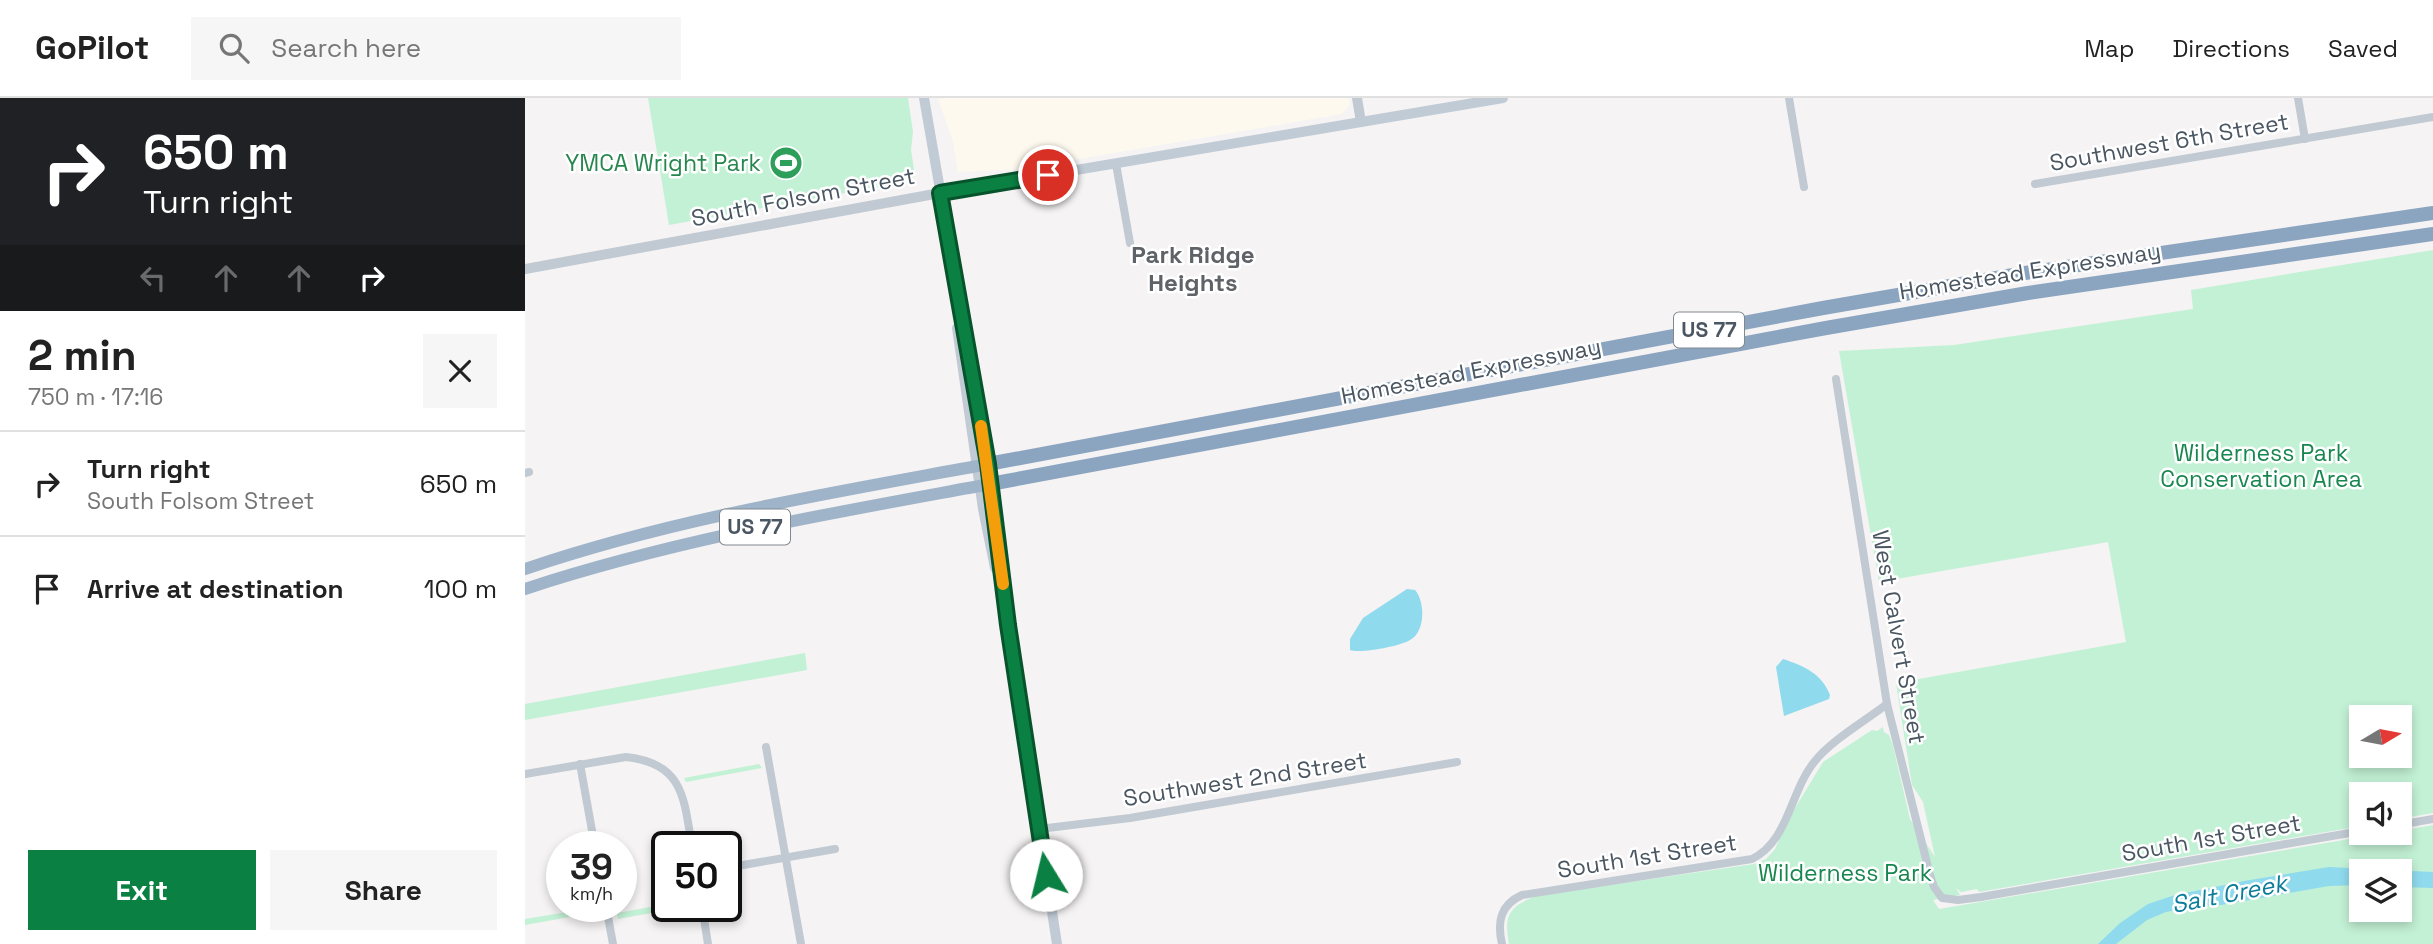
<!DOCTYPE html>
<meta charset="utf-8">
<style>
:root{--surface:#fff;--page:#f6f6f6;--text:#222;--muted:#767676;--line:#e0e0e0;--accent:#0b8043}
body{margin:0;font-family:"Space Grotesk",sans-serif;background:var(--page);color:var(--text);height:100vh;display:flex;flex-direction:column;font-size:26px;white-space:nowrap}
*{box-sizing:border-box;margin:0}
p{font-size:23px;color:var(--muted)}
.icon{flex:none;width:38px;height:38px;fill:none;stroke:currentColor;stroke-width:2;stroke-linecap:round;stroke-linejoin:round}
.map{position:relative;flex:1;overflow:hidden}
.drawer{display:flex;flex-direction:column;background:var(--surface);width:525px}
.drawer>*{flex:none}
.top-card{background:#202124;color:#fff;overflow:hidden}
.needle{width:46px;rotate:80deg}
.buttons{position:absolute;left:1824px;top:607px;display:grid;gap:14px}
.buttons a{display:grid;place-items:center;width:63px;height:63px;border-radius:0px;background:var(--surface);box-shadow:0 4px 10px #0003;font-size:35px}
.speed{position:absolute;left:21px;top:733px;display:flex;gap:14px;font-size:35px;font-weight:700;text-align:center}
.speed>*{display:grid;place-content:center;width:91px;height:91px;border-radius:50%;background:var(--surface);box-shadow:0 4px 10px #0003;line-height:1}
.speed small{font-size:18px;font-weight:400}
.speed .limit{border:4px solid #111;border-radius:10px;background:#fff;color:#111}
.pin{position:absolute;display:grid;place-items:center;width:60px;height:60px;color:#fff;margin:-30px;border:4px solid #fff;border-radius:50%;box-shadow:0 2px 7px #0007}
.me{position:absolute;width:77px;margin:-38px;rotate:351deg;stroke-linejoin:round;filter:drop-shadow(0 0 5px #0008)}
.turn{display:flex;align-items:center;gap:24px;height:147px;padding:0 28px;font-size:32px}
.turn .icon{width:91px;height:91px;stroke-width:2.5}
.turn b{display:block;font-size:49px;line-height:60px}
.lanes{display:flex;align-items:center;height:66px;padding:0 28px;background:#0003;justify-content:center;gap:35px;direction:ltr}
.lanes .off{opacity:.35}
.round{display:grid;place-items:center;flex:none;width:74px;height:74px;border-radius:0px;background:var(--page)}
.headline{display:flex;align-items:center;justify-content:space-between;height:119px;padding:0 28px}
h1{font-size:42px;font-weight:700;line-height:52px}
.button{display:flex;gap:14px;margin-top:auto;padding:14px 28px}
.button a{flex:1;height:80px;border-radius:0px;background:var(--accent);color:#fff;font-size:28px;font-weight:700;line-height:80px;text-align:center}
.button a+a{background:var(--page);color:var(--text)}
ul{padding:0;list-style:none}
li{display:flex;align-items:center;gap:21px;height:105px;padding:0 28px;border-top:2px solid var(--line)}
li div{flex:1}
li b{display:block;font-size:26px}
li em{font-style:normal}
header{display:flex;align-items:center;gap:42px;box-sizing:border-box;height:98px;padding:0 35px;background:var(--surface);border-bottom:2px solid var(--line)}
header strong{font-size:33px}
nav{display:flex;gap:38px;margin-inline-start:auto;font-size:24px}
.search{width:490px;height:63px;background:var(--page);display:flex;align-items:center;gap:18px;box-sizing:border-box;padding:0 24px;border-radius:0px;color:var(--muted);font-size:26px}
main{display:flex;flex:1;min-height:0}
.map>svg:first-child{display:block}
</style>
<header>
<strong>GoPilot</strong>
<div class="search"><svg class="icon" aria-label="search" viewBox="0 0 24 24"><circle cx="10" cy="10" r="6"/><path d="M15 15l6 6"/></svg>Search here</div>
<nav><a>Map</a><a>Directions</a><a>Saved</a></nav>
</header>
<main>
<section class="drawer">
<div class="top-card">
<div class="turn"><svg class="icon" aria-label="right" viewBox="0 0 24 24"><path d="M7 20v-9h11M14 6l5 5-5 5"/></svg><div><b>650 m</b>Turn right</div></div>
<div class="lanes"><svg class="icon off" aria-label="left" viewBox="0 0 24 24"><path d="M17 20v-9H6M10 6l-5 5 5 5"/></svg><svg class="icon off" aria-label="ahead" viewBox="0 0 24 24"><path d="M12 20V5M6 11l6-6 6 6"/></svg><svg class="icon off" aria-label="ahead" viewBox="0 0 24 24"><path d="M12 20V5M6 11l6-6 6 6"/></svg><svg class="icon" aria-label="right" viewBox="0 0 24 24"><path d="M7 20v-9h11M14 6l5 5-5 5"/></svg></div>
</div>
<div class="headline"><div><h1>2 min</h1><p>750 m · 17:16</p></div><a class="round"><svg class="icon" aria-label="close" viewBox="0 0 24 24"><path d="M6 6l12 12M18 6L6 18"/></svg></a></div>
<ul>
<li><svg class="icon" aria-label="right" viewBox="0 0 24 24"><path d="M7 20v-9h11M14 6l5 5-5 5"/></svg><div><b>Turn right</b><p>South Folsom Street</p></div><em>650 m</em></li>
<li><svg class="icon" aria-label="arrive" viewBox="0 0 24 24"><path d="M6 21V4h12l-3 4 3 4H6"/></svg><div><b>Arrive at destination</b></div><em>100 m</em></li>
</ul>
<div class="button"><a>Exit</a><a>Share</a></div>
</section>
<div class="map">
<svg width="1908" height="846" viewBox="0 0 1908 846">
<rect width="100%" height="100%" fill="#f5f3f3"/>
<path fill="#fdf9ef" d="M 421,0 L 824,0 L 825,7 L 817,16 L 496,71 L 433,74 L 428,43 L 413,1 Z"/>
<g fill="#c3f1d5" fill-rule="evenodd">
<path d="M 123,0 L 383,0 L 388,34 L 386,52 L 390,78 L 381,84 L 144,127 Z"/>
<path d="M 1908,152 L 1908,715 L 1874,721 L 1874,696 L 1836,696 L 1836,728 L 1454,794 L 1452,791 L 1436,794 L 1431,790 L 1435,797 L 1408,802 L 1414,811 L 1860,735 L 1874,735 L 1874,733 L 1908,727 L 1908,846 L 984,846 C 979,817 983,810 1010,798 L 1229,766 L 1241,761 L 1250,751 L 1264,720 L 1298,664 L 1347,632 L 1352,633 L 1358,629 L 1359,634 L 1364,637 L 1368,648 L 1385,721 L 1410,759 L 1398,704 L 1387,687 L 1371,585 L 1601,544 L 1583,444 L 1354,484 L 1314,253 L 1429,247 L 1668,211 L 1666,192 ZM 1836,620 L 1874,620 L 1874,658 L 1836,658 ZM 1836,774 L 1874,774 L 1874,812 L 1836,812 Z"/>
<path d="M 280,555 L 282,572 L 0,622 L 0,606 Z"/>
<path d="M 234,666 L 237,670 L 161,684 L 159,680 Z"/>
<path d="M 142,806 L 142,808 L 160,809 L 93,821 L 92,815 Z"/>
<path d="M 72,809 L 73,814 L 0,827 L 0,821 Z"/>
</g>
<g fill="#90daee">
<path d="M 882,491 L 890,492 C 900,503 901,534 885,542 C 876,548 835,556 825,552 L 825,541 L 838,520 Z"/>
<path d="M 1258,561 C 1279,568 1296,575 1305,597 L 1304,601 L 1259,618 L 1251,569 Z"/>
<path d="M 1804,769 L 1908,774 L 1908,790 L 1874,789 L 1874,774 L 1836,774 L 1836,787 L 1804,788 L 1696,807 L 1676,808 L 1641,814 L 1622,822 L 1591,846 L 1573,846 L 1595,825 L 1623,806 L 1650,797 L 1719,783 Z"/>
</g>
<g fill="none" stroke-linecap="round" stroke-linejoin="round">
<g stroke="#c1cad2" stroke-width="8">
<path d="M 1264,0 L 1279,89"/>
<path d="M 1773,0 L 1780,41"/>
<path d="M 591,66 L 605,145"/>
<path d="M 1510,86 L 1908,19"/>
<path d="M 1311,281 L 1362,606 L 1405,777 L 1409,789 L 1417,800 L 1433,802 L 1456,799 L 1836,733"/>
<path d="M 0,375 L 4,374"/>
<path d="M 241,649 L 276,846"/>
<path d="M 55,666 L 70,749"/>
<path d="M 0,676 L 101,659 C 159,665 159,701 167,749"/>
<path d="M 1874,727 L 1908,721"/>
<path d="M 514,731 L 605,720 L 932,664"/>
<path d="M 201,770 L 310,751"/>
<path d="M 81,808 L 88,846"/>
<path d="M 177,808 L 183,846"/>
<path d="M 977,846 C 972,824 975,807 997,797 L 1227,761 C 1264,743 1265,693 1290,663 C 1307,642 1340,623 1362,606"/>
</g>
<g stroke="#c1cad2" stroke-width="10">
<path d="M 832,0 L 836,24"/>
<path d="M 0,171 L 415,95"/>
</g>
<g stroke="#c1cbd6" stroke-width="10">
<path d="M 399,0 L 463,366 L 483,527 L 532,846"/>
<path d="M 415,95 L 978,0"/>
<path d="M 432,230 L 458,411 L 470,470"/>
</g>
<g stroke="#9fb4c9" stroke-width="12">
<path d="M 0,471 C 150,420 307,395 463,366"/>
<path d="M 0,491 C 152,441 308,415 465,386"/>
</g>
<g stroke="#8ba5c1" stroke-width="14">
<path d="M 463,366 L 1298,210 L 1500,175 L 1908,115"/>
<path d="M 465,386 L 1301,230 L 1503,195 L 1908,136"/>
</g>
</g>
<g fill="none" stroke-linecap="round" stroke-linejoin="round">
<defs>
<path id="route" d="M 521,777 L 483,527 L 463,366 L 415,95 L 523,77"/>
</defs>
<use href="#route" stroke="#07532c" stroke-width="18"/>
<use href="#route" stroke="#0b8043" stroke-width="12"/>
<path stroke="#f59e0b" stroke-width="12" d="M 456,328 L 478,486"/>
</g>
<defs>
<symbol id="stadium-disc" viewBox="-11 -11 22 22"><circle r="9.5" fill="#2e9e5b" stroke="#fff"/><path d="M0-5a6.5 5 0 1 0 0 10a6.5 5 0 1 0 0-10ZM-3.5-1.8h7v3.6h-7Z" fill="#fff"/></symbol>
</defs>
<g fill-rule="evenodd">
<use href="#stadium-disc" x="242" y="46" width="38" height="38"/>
</g>
<g text-anchor="middle" stroke-width="5" stroke-linejoin="round" paint-order="stroke">
<g fill="#fff" stroke="#808990" stroke-width="2">
<rect x="1149" y="214.5" width="70" height="35" rx="5"/>
<rect x="195" y="411.5" width="70" height="35" rx="5"/>
</g>
<g font-size="21" font-weight="bold" fill="#4a5661">
<text x="1184" y="239">US 77</text>
<text x="230" y="436">US 77</text>
</g>
<g font-size="23" fill="#4a5661" stroke="#fff">
<text transform="translate(1644 44) rotate(-10)" y="8">Southwest 6th Street</text>
<text transform="translate(278 99) rotate(-11)" y="8">South Folsom Street</text>
<text transform="translate(1505 173) rotate(-9)" y="8">Homestead Expressway</text>
<text transform="translate(946 273) rotate(-11)" y="8">Homestead Expressway</text>
<text transform="translate(1374 539) rotate(80)" y="8">West Calvert Street</text>
<text transform="translate(720 681) rotate(-9)" y="8">Southwest 2nd Street</text>
<text transform="translate(1686 740) rotate(-10)" y="8">South 1st Street</text>
<text transform="translate(1122 758) rotate(-9)" y="8">South 1st Street</text>
</g>
<g font-size="23" fill="#27864d" stroke="#fff" text-anchor="end">
<text x="236" y="73">YMCA Wright Park</text>
</g>
<g font-size="23" fill="#17864f" stroke="#fff">
<text x="1736" y="363">Wilderness Park<tspan x="1736" dy="26">Conservation Area</tspan></text>
<text x="1320" y="783">Wilderness Park</text>
</g>
<g font-size="24" font-weight="bold" fill="#5f6368" stroke="#fff">
<text x="668" y="165">Park Ridge<tspan x="668" dy="28">Heights</tspan></text>
</g>
<g font-size="24" font-style="italic" fill="#0c7c9b" stroke="#fff">
<text transform="translate(1704 796) rotate(-11)" y="8">Salt Creek</text>
</g>
</g>
</svg>
<div class="buttons">
<a><svg class="needle" viewBox="-14 -14 28 28"><path d="M0-13l5 13h-10z" fill="#e53935"/><path d="M0 13l5-13h-10z" fill="#767676"/></svg></a>
<a><svg class="icon" aria-label="sound" viewBox="0 0 24 24"><path d="M4 9h4l5-4v14l-5-4H4zM17 9q2 3 0 6"/></svg></a>
<a><svg class="icon" aria-label="layers" viewBox="0 0 24 24"><path d="M12 4l9 5-9 5-9-5zM3 14l9 5 9-5"/></svg></a>
</div>
<div class="speed"><div>39<small>km/h</small></div><div class="limit">50</div></div>
<div class="pin" style="left:523px;top:77px;background:#d93025"><svg class="icon" aria-label="arrive" viewBox="0 0 24 24"><path d="M6 21V4h12l-3 4 3 4H6"/></svg></div>
<svg class="me" style="left:521px;top:777px" viewBox="-20 -20 40 40"><circle r="19" fill="#fff"/><path d="M0-13L10 11 0 6-10 11z" fill="#0b8043"/></svg>
</div>
</main>
